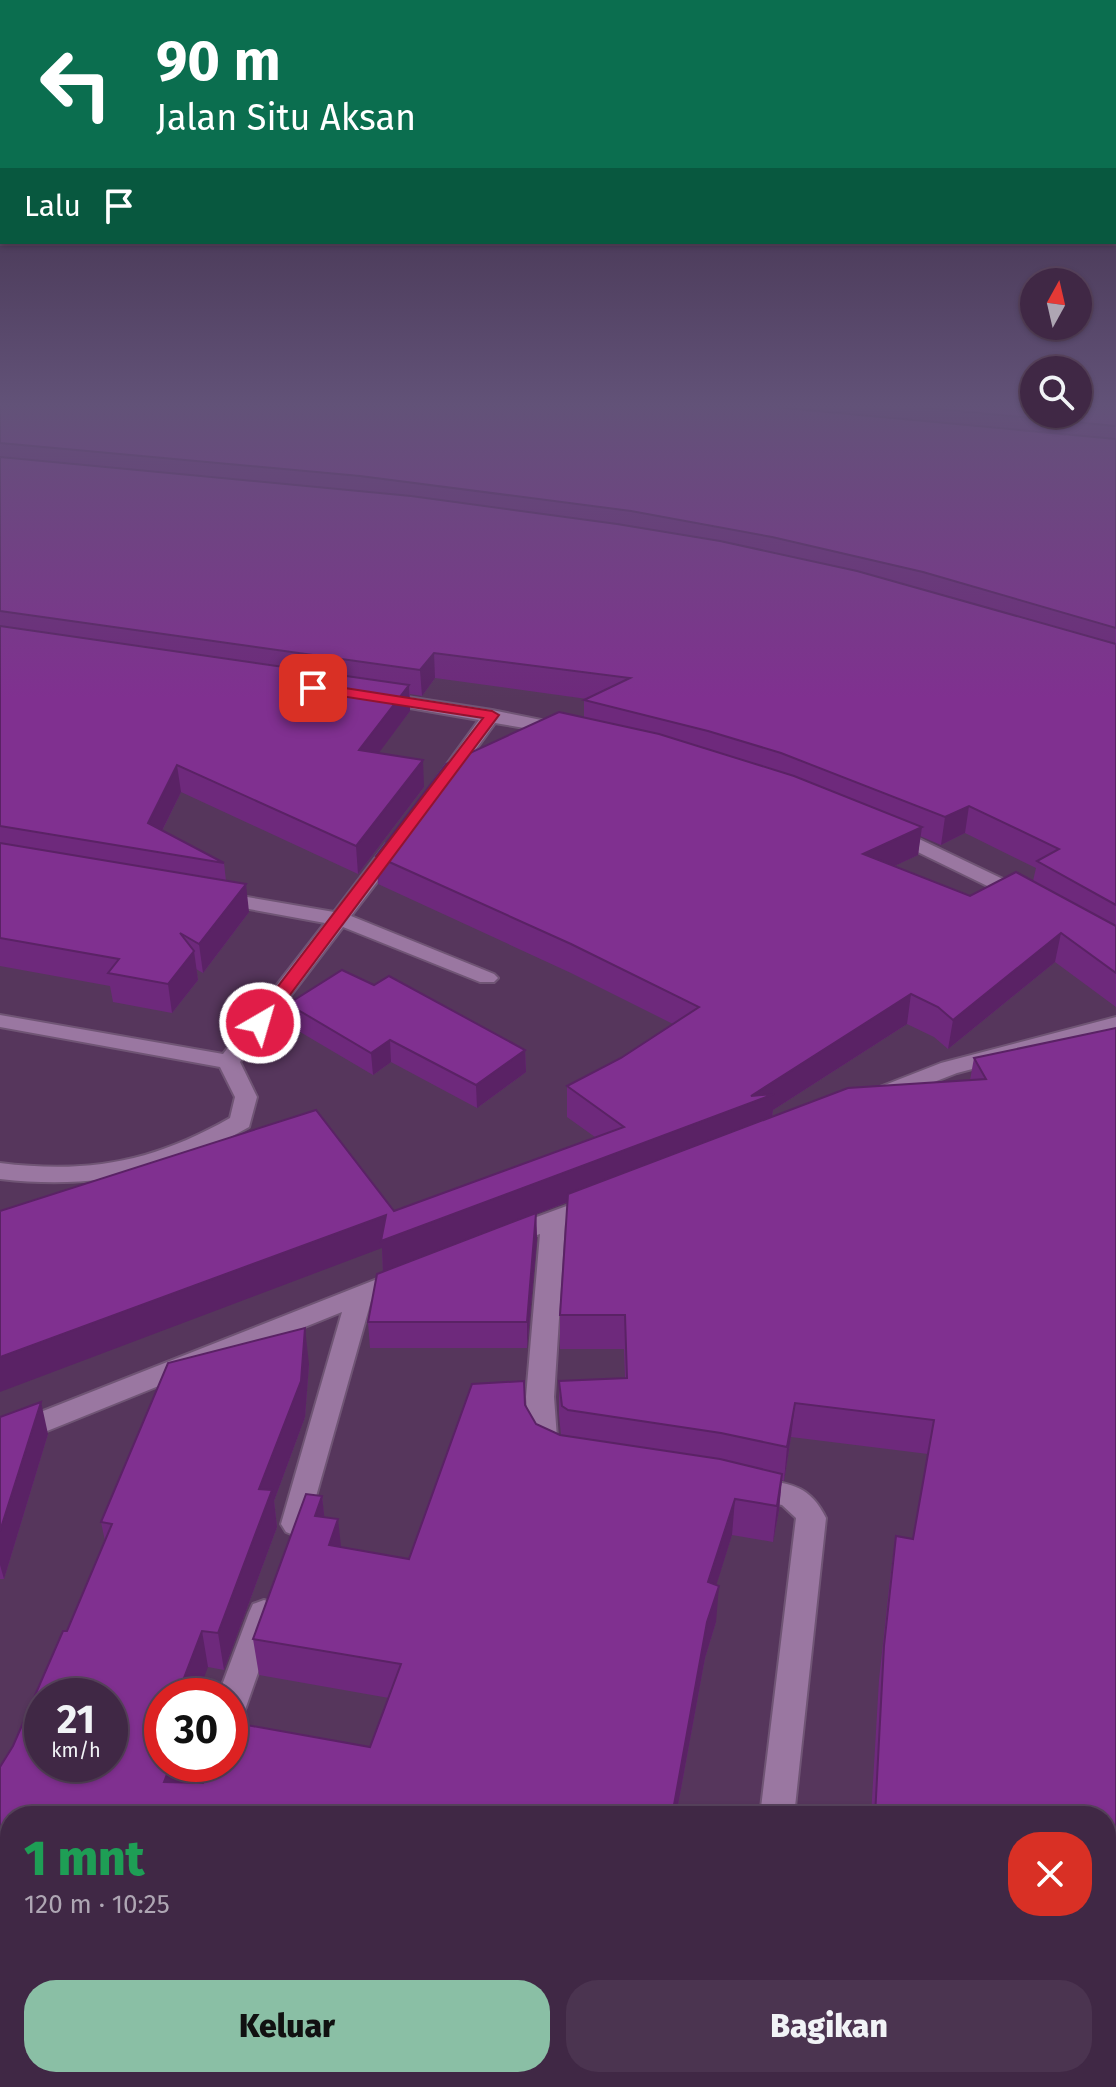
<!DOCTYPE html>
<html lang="id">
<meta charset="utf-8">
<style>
:root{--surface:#402845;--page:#4b3450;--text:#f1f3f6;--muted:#aea6b3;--line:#59445e;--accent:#8abfa5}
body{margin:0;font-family:"Fira Sans",sans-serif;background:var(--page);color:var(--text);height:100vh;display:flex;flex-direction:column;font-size:30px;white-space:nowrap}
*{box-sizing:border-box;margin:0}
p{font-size:26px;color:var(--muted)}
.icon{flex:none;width:44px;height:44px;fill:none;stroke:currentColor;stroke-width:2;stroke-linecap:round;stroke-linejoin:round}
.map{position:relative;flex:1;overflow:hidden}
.drawer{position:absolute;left:0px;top:1806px;width:1116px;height:282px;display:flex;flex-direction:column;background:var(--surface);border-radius:32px 32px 0 0;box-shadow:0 2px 6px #0004,0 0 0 2px var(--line)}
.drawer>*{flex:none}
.hud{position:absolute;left:0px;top:0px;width:1116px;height:244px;box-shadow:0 2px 6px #0004,0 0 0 2px var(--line);background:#0b6e4f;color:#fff;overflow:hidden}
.needle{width:52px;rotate:8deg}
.fabs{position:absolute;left:1020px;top:268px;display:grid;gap:16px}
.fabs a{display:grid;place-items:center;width:72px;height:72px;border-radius:50%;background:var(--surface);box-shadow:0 2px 6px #0004,0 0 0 2px var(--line);font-size:40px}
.speed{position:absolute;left:24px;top:1678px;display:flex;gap:16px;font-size:40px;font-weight:700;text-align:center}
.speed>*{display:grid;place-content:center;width:104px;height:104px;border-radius:50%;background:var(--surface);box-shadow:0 2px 6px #0004,0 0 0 2px var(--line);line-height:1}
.speed small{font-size:20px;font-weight:400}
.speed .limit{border:12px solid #d22;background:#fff;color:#111}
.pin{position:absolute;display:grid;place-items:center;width:68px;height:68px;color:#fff;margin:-34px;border-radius:16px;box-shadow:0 4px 12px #0006}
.me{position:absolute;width:88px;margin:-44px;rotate:38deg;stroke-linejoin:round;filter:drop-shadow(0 0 6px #0008)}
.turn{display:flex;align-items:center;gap:28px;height:168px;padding:0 24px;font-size:36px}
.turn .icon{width:104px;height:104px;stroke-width:2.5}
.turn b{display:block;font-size:56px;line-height:68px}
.then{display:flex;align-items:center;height:76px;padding:0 24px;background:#0003;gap:16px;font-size:30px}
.round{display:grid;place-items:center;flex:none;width:84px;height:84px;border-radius:32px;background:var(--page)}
.summary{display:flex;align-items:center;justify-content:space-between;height:136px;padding:0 24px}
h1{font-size:48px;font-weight:800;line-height:60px;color:#1e9e55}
.primary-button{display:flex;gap:16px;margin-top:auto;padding:16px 24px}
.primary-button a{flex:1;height:92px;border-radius:32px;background:var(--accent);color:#111;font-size:32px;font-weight:800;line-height:92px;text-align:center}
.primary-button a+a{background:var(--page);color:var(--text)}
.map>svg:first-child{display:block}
</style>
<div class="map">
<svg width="1116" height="2087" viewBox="0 0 1116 2087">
<rect width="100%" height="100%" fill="#56365c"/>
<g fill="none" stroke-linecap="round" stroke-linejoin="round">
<defs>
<g id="minor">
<path d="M 381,693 L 492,710 L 566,725 L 569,729 L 560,734 L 495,723 L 449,786 L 443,787 L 434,782 L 479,720 L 375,702 L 373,698 L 375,694 Z"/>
<path d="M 894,827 L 1028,891 L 1031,895 L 1028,899 L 1014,899 L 887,837 L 885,833 L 887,829 Z"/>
<path d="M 393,842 L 403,848 L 351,916 L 494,974 L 498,978 L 494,982 L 480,982 L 343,927 L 240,1062 L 257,1097 L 249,1127 C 167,1174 94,1190 0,1179 L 0,1163 C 88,1174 153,1162 230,1118 L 235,1097 L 220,1067 L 0,1027 L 0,1015 L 223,1054 L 325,923 L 211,902 L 208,898 L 211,894 L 218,892 L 334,912 L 386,844 Z"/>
<path d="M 1116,1017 L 1116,1031 L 957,1073 L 888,1100 L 872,1100 L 869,1095 L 872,1090 L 941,1063 Z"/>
<path d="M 594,1196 L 603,1198 L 606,1204 L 603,1210 L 565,1224 L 554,1397 L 557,1438 L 565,1451 L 561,1459 L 551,1462 L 541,1459 L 529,1441 L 526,1397 L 540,1234 L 510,1244 L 501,1242 L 498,1236 L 501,1230 Z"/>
<path d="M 400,1270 L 409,1273 L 413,1279 L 409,1285 L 371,1301 L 306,1532 L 296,1536 L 286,1532 L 281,1524 L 342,1312 L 0,1450 L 0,1428 Z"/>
<path d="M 753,1478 C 788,1484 809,1483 826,1518 L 794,1816 L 760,1816 L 796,1518 L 782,1505 L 743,1497 L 739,1489 L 743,1481 Z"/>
<path d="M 264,1600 L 275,1604 L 279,1613 L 246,1707 L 241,1717 L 230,1721 L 230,1696 L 218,1696 L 249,1613 L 253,1604 Z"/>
<path d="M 78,2078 L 116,2078 L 113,2087 L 75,2087 Z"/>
<path d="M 729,2078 L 767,2078 L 766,2087 L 728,2087 Z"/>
</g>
</defs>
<use href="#minor" stroke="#705575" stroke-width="4"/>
<use href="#minor" fill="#9a77a1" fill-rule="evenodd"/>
</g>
<g fill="#6e297c" fill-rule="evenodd">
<path d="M 0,407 L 1116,407 L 1116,1007 L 1055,962 L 948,1049 L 934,1037 L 907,1024 L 773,1110 L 772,1117 L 970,1080 L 974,1058 L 1116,1028 L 1116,2087 L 847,2087 L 847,2078 L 1106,2078 L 1106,1816 L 871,1816 L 879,1680 L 891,1570 L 896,1536 L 913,1539 L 928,1454 L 791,1437 L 784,1481 L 782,1480 L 779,1510 L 773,1542 L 732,1535 L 716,1585 L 716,1622 L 705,1658 L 676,1816 L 10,1816 L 10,2042 L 3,2041 L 0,2046 L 0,1767 L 13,1746 L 67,1631 L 105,1541 L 101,1522 L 309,1364 L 305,1417 L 274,1501 L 277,1527 L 224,1670 L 208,1667 L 162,1696 L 191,1764 L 185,1782 L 203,1783 L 370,1747 L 389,1698 L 259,1675 L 253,1639 L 322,1496 L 324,1517 L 341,1547 L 409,1559 L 525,1405 L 536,1424 L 561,1435 L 559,1415 L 559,1381 L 625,1378 L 624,1349 L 560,1349 L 560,1315 L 568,1202 L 536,1214 L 537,1239 L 527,1348 L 370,1348 L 368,1322 L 383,1272 L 382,1248 L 394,1211 L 595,1137 L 567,1117 L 567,1086 L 621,1058 L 673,1024 L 571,973 L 378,884 L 376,856 L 584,718 L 584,700 L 587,699 L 435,678 L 422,696 L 410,694 L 410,711 L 378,753 L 424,787 L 358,874 L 181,792 L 162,831 L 224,863 L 226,881 L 249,912 L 203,973 L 196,969 L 198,980 L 172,1013 L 113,1002 L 110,986 L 0,966 ZM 965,833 L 1036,868 L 1033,881 L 970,896 L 894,866 L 918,855 L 920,836 L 941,845 Z"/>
<path d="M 374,985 L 525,1050 L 526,1072 L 477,1108 L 391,1062 L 373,1075 L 290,1026 L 288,1004 Z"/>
<path d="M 0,1417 L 48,1434 L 4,1579 L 0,1579 Z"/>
<path d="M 118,2078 L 680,2078 L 679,2087 L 115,2087 Z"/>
</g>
<g fill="#5a2265">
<path d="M 434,653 L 435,678 L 422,696 L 420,670 Z"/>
<path d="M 409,685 L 410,711 L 361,777 L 359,750 Z"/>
<path d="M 423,760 L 424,787 L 358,874 L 356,846 Z"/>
<path d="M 177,765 L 181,792 L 152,851 L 148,823 Z"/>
<path d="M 969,806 L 965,833 L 941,845 L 945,817 Z"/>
<path d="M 922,827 L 918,855 L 860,882 L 863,854 Z"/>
<path d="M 246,884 L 249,912 L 203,973 L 199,944 Z"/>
<path d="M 1061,933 L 1055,962 L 948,1049 L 953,1020 Z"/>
<path d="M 194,951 L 198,980 L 172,1013 L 168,984 Z"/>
<path d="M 911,994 L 907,1024 L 773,1110 L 771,1124 L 536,1214 L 537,1239 L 527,1348 L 527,1322 L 383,1272 L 382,1248 L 0,1392 L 0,1357 L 386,1215 L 751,1096 Z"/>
<path d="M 390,1040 L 391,1062 L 373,1075 L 371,1053 Z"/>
<path d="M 525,1050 L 526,1072 L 477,1108 L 476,1085 Z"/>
<path d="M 305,1328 L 309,1364 L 305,1417 L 274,1501 L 277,1527 L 224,1670 L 218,1633 Z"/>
<path d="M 41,1402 L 48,1434 L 4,1579 L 0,1565 L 0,1531 Z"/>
<path d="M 795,1403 L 791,1437 L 784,1481 L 787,1447 Z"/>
<path d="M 782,1474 L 779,1510 L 773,1542 L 777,1506 Z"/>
<path d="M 322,1496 L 326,1532 L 315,1516 Z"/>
<path d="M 735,1499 L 732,1535 L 706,1618 L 708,1582 Z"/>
<path d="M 338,1519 L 342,1555 L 329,1545 Z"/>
<path d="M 719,1586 L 716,1622 L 705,1658 L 676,1816 L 672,1816 L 707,1622 Z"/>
<path d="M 202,1631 L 208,1667 L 197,1696 L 177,1696 Z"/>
<path d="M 171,1764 L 191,1764 L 172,1816 L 164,1782 Z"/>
</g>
<g fill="#803090" stroke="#5a2265" stroke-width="2" fill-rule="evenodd">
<path d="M 0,407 L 774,407 L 1116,439 L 1116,628 L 923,572 L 772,537 L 631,511 L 360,476 L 0,443 Z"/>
<path d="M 917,407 L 1034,407 L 1034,414 L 1078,414 L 1078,407 L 1116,407 L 1116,426 Z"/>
<path d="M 0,457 L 411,496 L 617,524 L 720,541 L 857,571 L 1116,644 L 1116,905 L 1037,861 L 1059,849 L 969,806 L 945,817 L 781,753 L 708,731 L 584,700 L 630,678 L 434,653 L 420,670 L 0,611 Z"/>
<path d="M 0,626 L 409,685 L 359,750 L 423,760 L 356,846 L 177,765 L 148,823 L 224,863 L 0,826 Z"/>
<path d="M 559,712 L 659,734 L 794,776 L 922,827 L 863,854 L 970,896 L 1016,872 L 1116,926 L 1116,973 L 1061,933 L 953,1020 L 938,1007 L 911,994 L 751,1096 L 774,1094 L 381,1241 L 386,1215 L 0,1357 L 0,1211 L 316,1110 L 394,1211 L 624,1127 L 567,1086 L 621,1058 L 699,1007 L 571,944 L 376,856 L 446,764 Z"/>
<path d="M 0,843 L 246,884 L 199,944 L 180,933 L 194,951 L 168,984 L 108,973 L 119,959 L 0,938 Z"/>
<path d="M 342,970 L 374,985 L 389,976 L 525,1050 L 476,1085 L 390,1040 L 371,1053 L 288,1004 Z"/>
<path d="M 1116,1028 L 1116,2087 L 851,2087 L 851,2078 L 1106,2078 L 1106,1816 L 875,1816 L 884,1646 L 896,1536 L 913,1539 L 934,1420 L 795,1403 L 787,1447 L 721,1433 L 568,1410 L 562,1406 L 559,1381 L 627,1378 L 625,1315 L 560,1315 L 568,1194 L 848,1088 L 986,1079 L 974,1058 Z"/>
<path d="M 536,1213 L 527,1322 L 368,1322 L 377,1274 Z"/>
<path d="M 305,1328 L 301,1381 L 259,1489 L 272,1490 L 218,1633 L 202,1631 L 177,1696 L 162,1696 L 162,1764 L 171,1764 L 164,1782 L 203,1783 L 209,1764 L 230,1764 L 230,1722 L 370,1747 L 401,1664 L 253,1639 L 306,1494 L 322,1496 L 315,1516 L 338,1519 L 329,1545 L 409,1559 L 472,1384 L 524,1381 L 525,1405 L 536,1424 L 560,1435 L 720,1459 L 782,1474 L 777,1506 L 735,1499 L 708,1582 L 719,1586 L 707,1622 L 672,1816 L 10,1816 L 10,2009 L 0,2008 L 0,1767 L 13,1746 L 63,1631 L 67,1631 L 112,1524 L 101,1522 L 168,1363 ZM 42,1696 L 110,1696 L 110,1764 L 42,1764 Z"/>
<path d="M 41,1402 L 0,1531 L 0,1417 Z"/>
<path d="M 118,2078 L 678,2078 L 677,2087 L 336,2087 L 306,2080 L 303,2087 L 115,2087 Z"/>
</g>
<linearGradient id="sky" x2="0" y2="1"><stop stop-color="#2f1e33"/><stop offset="0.58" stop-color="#625278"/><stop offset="1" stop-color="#625278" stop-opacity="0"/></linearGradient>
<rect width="1116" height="699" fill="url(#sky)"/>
<path fill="#e11d48" stroke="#92132f" stroke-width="2" d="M 313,683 L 492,711 L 499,715 L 266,1027 L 253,1027 L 251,1023 L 253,1019 L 483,718 L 308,691 L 308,685 Z"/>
</svg>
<div class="fabs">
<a><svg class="needle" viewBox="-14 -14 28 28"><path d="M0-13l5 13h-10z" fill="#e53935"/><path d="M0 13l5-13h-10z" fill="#aea6b3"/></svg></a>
<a><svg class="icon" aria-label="search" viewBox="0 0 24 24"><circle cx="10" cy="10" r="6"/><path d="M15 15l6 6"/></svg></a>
</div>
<div class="speed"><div>21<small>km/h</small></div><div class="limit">30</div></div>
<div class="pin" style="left:313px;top:688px;background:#d93025"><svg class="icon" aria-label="arrive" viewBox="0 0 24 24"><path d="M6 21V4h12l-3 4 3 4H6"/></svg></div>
<svg class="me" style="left:260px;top:1023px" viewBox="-20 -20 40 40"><circle r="17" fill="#e11d48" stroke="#fff" stroke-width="3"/><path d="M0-11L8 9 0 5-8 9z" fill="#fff"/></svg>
<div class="hud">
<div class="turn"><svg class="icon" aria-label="left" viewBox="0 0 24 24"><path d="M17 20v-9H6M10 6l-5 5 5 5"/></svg><div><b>90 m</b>Jalan Situ Aksan</div></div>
<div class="then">Lalu<svg class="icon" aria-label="arrive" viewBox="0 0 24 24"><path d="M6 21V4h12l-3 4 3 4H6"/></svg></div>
</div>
<section class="drawer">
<div class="summary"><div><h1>1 mnt</h1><p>120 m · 10:25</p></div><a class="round" style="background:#d93025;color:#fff"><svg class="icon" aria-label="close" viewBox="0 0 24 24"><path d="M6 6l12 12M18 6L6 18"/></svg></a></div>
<div class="primary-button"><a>Keluar</a><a>Bagikan</a></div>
</section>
</div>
